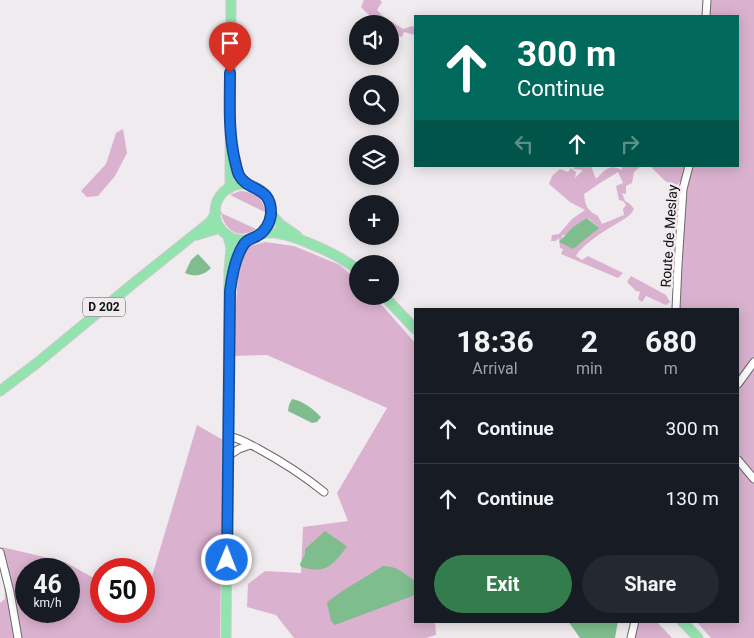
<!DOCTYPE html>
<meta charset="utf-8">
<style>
:root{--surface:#171b24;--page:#242831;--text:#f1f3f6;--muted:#9ea1a6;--line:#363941;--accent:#327d4b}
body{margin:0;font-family:Roboto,sans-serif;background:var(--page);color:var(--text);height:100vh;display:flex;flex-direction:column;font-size:19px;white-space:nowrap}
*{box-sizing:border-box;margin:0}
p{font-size:16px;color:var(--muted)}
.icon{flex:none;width:28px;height:28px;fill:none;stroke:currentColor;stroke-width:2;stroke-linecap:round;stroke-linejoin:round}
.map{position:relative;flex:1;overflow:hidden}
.drawer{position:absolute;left:414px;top:308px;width:325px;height:315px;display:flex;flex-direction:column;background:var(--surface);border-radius:0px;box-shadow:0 2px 12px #0003}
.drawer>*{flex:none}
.guide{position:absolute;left:414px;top:15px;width:325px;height:152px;border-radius:0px;box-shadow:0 2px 12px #0003;background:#00695c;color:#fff;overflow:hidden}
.buttons{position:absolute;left:349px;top:15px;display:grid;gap:10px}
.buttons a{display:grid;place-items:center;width:50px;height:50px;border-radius:50%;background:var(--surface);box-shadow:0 2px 12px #0003;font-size:25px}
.speed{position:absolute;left:15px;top:558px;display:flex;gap:10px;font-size:25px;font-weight:700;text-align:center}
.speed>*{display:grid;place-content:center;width:65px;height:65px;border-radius:50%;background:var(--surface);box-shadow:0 2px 12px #0003;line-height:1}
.speed small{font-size:12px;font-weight:400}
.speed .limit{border:8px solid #d22;background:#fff;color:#111}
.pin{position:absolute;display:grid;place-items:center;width:42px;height:42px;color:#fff;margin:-51px -21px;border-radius:50% 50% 50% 0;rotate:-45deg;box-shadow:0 0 5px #0007}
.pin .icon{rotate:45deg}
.me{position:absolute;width:55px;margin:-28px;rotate:1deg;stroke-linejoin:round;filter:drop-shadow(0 0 4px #0008)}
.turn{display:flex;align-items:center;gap:18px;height:105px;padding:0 20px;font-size:22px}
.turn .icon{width:65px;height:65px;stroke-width:2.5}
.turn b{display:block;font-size:35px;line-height:42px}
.lanes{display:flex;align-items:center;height:48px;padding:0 20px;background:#0003;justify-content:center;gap:25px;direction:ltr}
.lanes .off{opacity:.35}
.eta{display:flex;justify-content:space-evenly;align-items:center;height:85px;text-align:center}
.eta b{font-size:30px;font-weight:700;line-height:35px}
.primary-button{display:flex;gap:10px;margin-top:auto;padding:10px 20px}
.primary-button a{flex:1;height:58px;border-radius:30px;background:var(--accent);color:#fff;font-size:20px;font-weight:700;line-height:58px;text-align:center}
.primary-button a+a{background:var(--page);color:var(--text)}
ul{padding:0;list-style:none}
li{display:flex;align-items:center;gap:15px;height:70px;padding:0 20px;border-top:1px solid var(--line)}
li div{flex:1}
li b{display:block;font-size:19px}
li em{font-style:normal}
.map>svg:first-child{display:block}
</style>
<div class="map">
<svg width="754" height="638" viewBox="0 0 754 638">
<rect width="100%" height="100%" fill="#efebee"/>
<g fill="#dab2cf" fill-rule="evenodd">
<path d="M 364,0 L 380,0 L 382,2 L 377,10 L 383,16 L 403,29 L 412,26 L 415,28 L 415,35 L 404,32 L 402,37 L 398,36 L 398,30 L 390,24 L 383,20 L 382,22 L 374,20 L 361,7 Z"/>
<path d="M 710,0 L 754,0 L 754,638 L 711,638 L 696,621 L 738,621 L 738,309 L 680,309 L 685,199 L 692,166 L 738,166 L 738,16 L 708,16 Z"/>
<path d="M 123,129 L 127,153 L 115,176 L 98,196 L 87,197 L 81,191 L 106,164 L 116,133 Z"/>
<path d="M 575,166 L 591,166 L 596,179 C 605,170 609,163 622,170 L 622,166 L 641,166 L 634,172 L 632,183 L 626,186 L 626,194 L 622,193 L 625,201 L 630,204 L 634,209 C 630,217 623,219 616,224 C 604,231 582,245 576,256 L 582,260 L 588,256 L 623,273 L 618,278 L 561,254 L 563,249 L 560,248 L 559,238 L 556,241 L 551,241 L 552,235 L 559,234 L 572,219 L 585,210 L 570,202 L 549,184 L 552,176 L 560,169 L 568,172 L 571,168 L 576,172 L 575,178 L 583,170 L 574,169 ZM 618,172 L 623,183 L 616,186 L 619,200 L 623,201 L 626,205 L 623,209 L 624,215 L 602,224 L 598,216 C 588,211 585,206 584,194 L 600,183 ZM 588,218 L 597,226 C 588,233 572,245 561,244 L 564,243 L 562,236 L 564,235 L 569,237 Z"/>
<path d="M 650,166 L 685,166 L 682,179 L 675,188 L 664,180 Z"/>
<path d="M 240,191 C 253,191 264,198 265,212 L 230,195 Z"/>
<path d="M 221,213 L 256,229 C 239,240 225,231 221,213 Z"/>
<path d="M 265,242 L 294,246 L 340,265 L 357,280 L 358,296 L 374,296 L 415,343 L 415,621 L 435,621 L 436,635 L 426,638 L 294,638 L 276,615 L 247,607 L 248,584 L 265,571 L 301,573 L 303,527 L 348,521 L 337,493 L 387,408 L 267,355 L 232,356 L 238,277 L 246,247 Z"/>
<path d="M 631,276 L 666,295 L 670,302 L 666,305 L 646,296 L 642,302 L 638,299 L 640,292 L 636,291 L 627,282 Z"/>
<path d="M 197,425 L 223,440 L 220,638 L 0,638 L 0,603 L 5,599 L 2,547 L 65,562 L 101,582 L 101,611 L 144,611 L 144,603 ZM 26,569 L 69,569 L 69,611 L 26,611 Z"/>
<path d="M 639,621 L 656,621 L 672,638 L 634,638 Z"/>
</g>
<g fill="#7fbd8f">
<path d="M 587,218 L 599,228 L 573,249 L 559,242 L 573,227 Z"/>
<path d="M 198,254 L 211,268 C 203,276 195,277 185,273 L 191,260 Z"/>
<path d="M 292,399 C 303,401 313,409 321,417 L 317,422 L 312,423 L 288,411 L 289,405 Z"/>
<path d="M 325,531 L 345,545 L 347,547 L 346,548 C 332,566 326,574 301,567 L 300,564 L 305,554 L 305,549 Z"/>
<path d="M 383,566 C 396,565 405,574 415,581 L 415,595 L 335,625 L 331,621 L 327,602 L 344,590 Z"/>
<path d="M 568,621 L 618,621 L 615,638 L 580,638 Z"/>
</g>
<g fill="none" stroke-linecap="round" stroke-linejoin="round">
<defs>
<g id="minor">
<path d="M 706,16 L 707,0"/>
<path d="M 676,309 L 678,265 L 683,189 L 689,166"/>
<path d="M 738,384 L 754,362"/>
<path d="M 228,436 C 239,438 247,443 257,448 C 281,461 303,475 324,492"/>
<path d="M 228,456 L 239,449 L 250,445"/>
<path d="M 738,460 L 754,479"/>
<path d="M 0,552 L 10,592 L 18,638"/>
<path d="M 631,638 L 635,621"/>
</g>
<g id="major">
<path d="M 234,157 L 239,176 L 248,185"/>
<circle cx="243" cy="212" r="28"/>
<path d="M 230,188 L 231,0"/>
<path d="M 271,214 L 280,224 L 297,236"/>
<path d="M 261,234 C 266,233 271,232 276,233 C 298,236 341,256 358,270"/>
<path d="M 197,235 L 220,228"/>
<path d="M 232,274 L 240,251 L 248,240"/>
<path d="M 384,296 L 415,329"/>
<path d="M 0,391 L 37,363 L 135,282 L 210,222 L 216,213"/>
<path d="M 682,621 L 698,638"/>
<path d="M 226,638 L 229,270 L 231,248 L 228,236"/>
</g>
</defs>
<use href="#minor" stroke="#6b686a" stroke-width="9"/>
<use href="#major" stroke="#cbcacb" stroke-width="11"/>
<use href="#minor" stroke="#fff" stroke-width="7"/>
<use href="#major" stroke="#93e3af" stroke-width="9"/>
</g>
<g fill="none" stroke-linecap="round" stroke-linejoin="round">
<defs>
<path id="route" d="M 227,560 L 230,291 C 232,275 235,257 244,244 C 248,239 252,239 257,236 C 265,232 270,223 271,214 C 272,185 247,192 239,175 C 237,171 236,165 235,161 C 228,132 230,102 230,73"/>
</defs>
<use href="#route" stroke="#114b97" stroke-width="12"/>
<use href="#route" stroke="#1a73e8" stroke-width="9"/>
</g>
<g text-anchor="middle" stroke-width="5" stroke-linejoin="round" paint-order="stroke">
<rect fill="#efebee" stroke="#545253" stroke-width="1" x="83" y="297.5" width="42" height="19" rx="4"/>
<g font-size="12" font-weight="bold" fill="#111011">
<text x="104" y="311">D 202</text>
</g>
<g font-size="14" fill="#111011" stroke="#efebee">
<text transform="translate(669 236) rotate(-86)" y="5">Route de Meslay</text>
</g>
</g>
</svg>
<div class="buttons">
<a><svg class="icon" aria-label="sound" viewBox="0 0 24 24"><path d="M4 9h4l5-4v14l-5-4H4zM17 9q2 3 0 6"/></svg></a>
<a><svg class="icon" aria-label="search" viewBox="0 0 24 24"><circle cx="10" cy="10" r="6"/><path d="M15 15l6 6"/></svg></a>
<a><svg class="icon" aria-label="layers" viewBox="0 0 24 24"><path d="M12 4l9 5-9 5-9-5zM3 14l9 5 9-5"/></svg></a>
<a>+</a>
<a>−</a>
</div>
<div class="speed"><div>46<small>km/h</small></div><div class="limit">50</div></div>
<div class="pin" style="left:230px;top:73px;background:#d93025"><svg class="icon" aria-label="arrive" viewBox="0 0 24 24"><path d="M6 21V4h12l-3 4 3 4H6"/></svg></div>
<svg class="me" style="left:227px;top:560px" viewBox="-20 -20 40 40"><circle r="17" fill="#1a73e8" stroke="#fff" stroke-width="3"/><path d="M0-11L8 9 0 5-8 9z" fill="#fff"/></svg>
<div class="guide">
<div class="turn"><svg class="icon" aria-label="ahead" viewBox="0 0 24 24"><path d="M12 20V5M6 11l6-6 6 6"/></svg><div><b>300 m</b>Continue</div></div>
<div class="lanes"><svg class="icon off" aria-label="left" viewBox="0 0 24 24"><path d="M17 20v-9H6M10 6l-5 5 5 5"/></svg><svg class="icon" aria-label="ahead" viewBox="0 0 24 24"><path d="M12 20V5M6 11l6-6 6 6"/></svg><svg class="icon off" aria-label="right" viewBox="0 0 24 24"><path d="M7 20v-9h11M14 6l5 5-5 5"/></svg></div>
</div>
<section class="drawer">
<div class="eta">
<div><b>18:36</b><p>Arrival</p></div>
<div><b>2</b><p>min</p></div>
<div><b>680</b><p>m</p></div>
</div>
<ul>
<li><svg class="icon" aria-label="ahead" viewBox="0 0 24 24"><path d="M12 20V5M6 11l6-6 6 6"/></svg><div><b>Continue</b></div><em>300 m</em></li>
<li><svg class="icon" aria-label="ahead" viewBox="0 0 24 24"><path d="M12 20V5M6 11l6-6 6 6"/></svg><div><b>Continue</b></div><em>130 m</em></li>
</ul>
<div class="primary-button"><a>Exit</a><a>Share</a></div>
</section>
</div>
